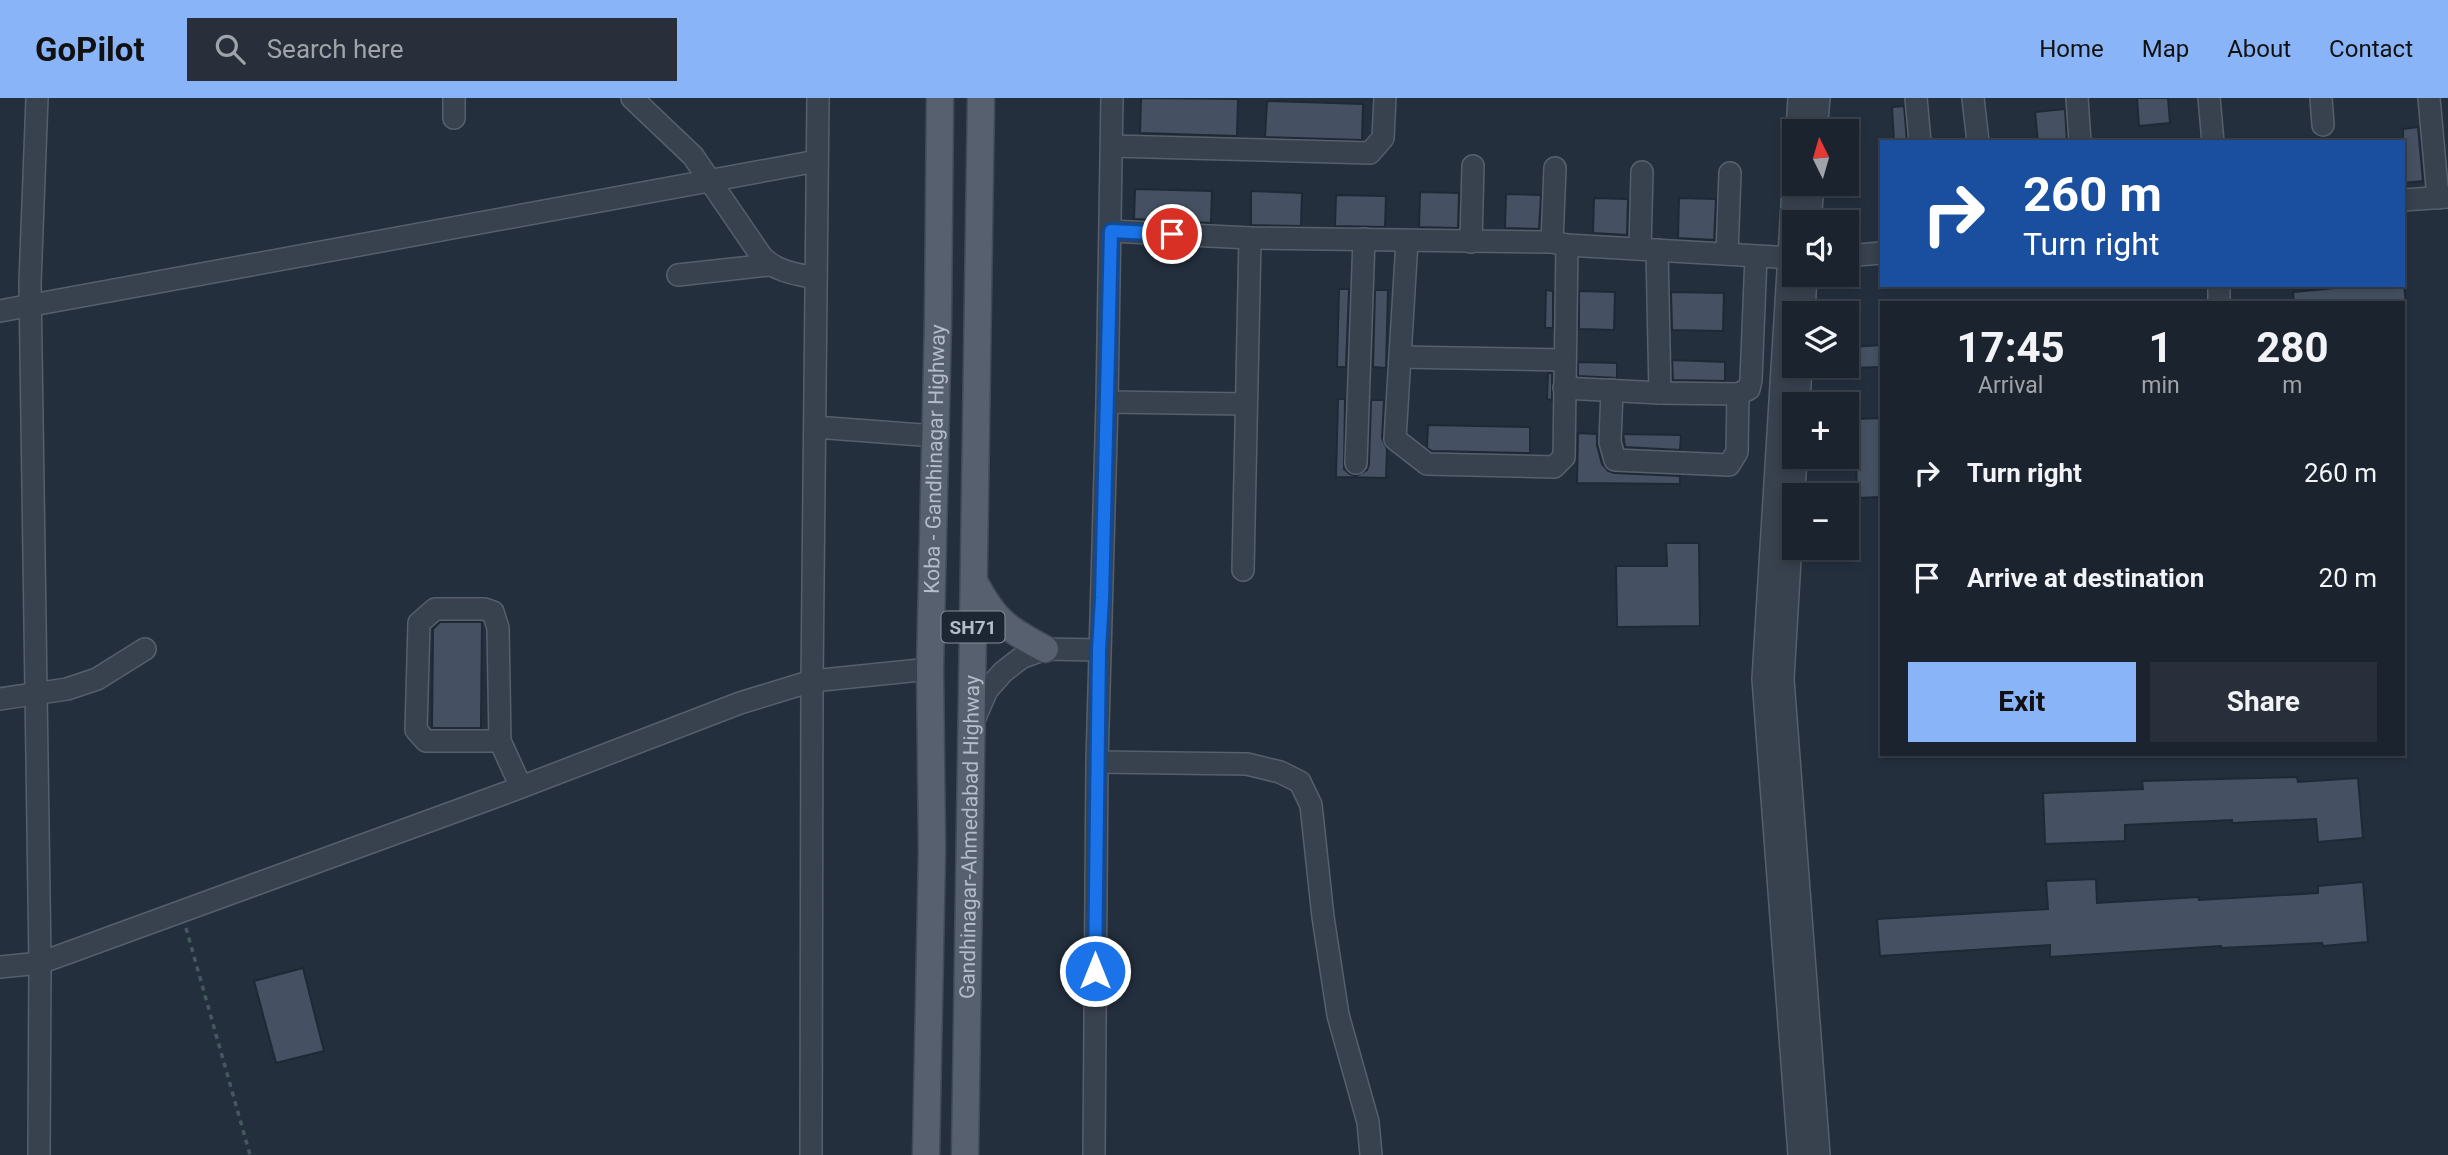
<!DOCTYPE html>
<meta charset="utf-8">
<style>
:root{--surface:#1b232e;--page:#282f3a;--text:#f1f3f6;--muted:#a0a4aa;--line:#39404a;--accent:#8ab4f8}
body{margin:0;font-family:Roboto,sans-serif;background:var(--page);color:var(--text);height:100vh;display:flex;flex-direction:column;font-size:26px;white-space:nowrap}
*{box-sizing:border-box;margin:0}
p{font-size:23px;color:var(--muted)}
.icon{flex:none;width:38px;height:38px;fill:none;stroke:currentColor;stroke-width:2;stroke-linecap:round;stroke-linejoin:round}
.map{position:relative;flex:1;overflow:hidden}
.sheet{position:absolute;left:1880px;top:203px;width:525px;height:455px;display:flex;flex-direction:column;background:var(--surface);border-radius:0px;box-shadow:0 4px 10px #0003,0 0 0 2px var(--line)}
.sheet>*{flex:none}
.top-card{position:absolute;left:1880px;top:42px;width:525px;height:147px;border-radius:0px;box-shadow:0 4px 10px #0003,0 0 0 2px var(--line);background:#1a4fa0;color:#fff;overflow:hidden}
.needle{width:46px;rotate:355deg}
.controls{position:absolute;left:1782px;top:21px;display:grid;gap:14px}
.controls a{display:grid;place-items:center;width:77px;height:77px;border-radius:0px;background:var(--surface);box-shadow:0 4px 10px #0003,0 0 0 2px var(--line);font-size:35px}
.pin{position:absolute;display:grid;place-items:center;width:60px;height:60px;color:#fff;margin:-30px;border:4px solid #fff;border-radius:50%;box-shadow:0 2px 7px #0007}
.me{position:absolute;width:77px;margin:-38px;rotate:0deg;stroke-linejoin:round;filter:drop-shadow(0 0 5px #0008)}
.turn{display:flex;align-items:center;gap:24px;height:147px;padding:0 28px;font-size:32px}
.turn .icon{width:91px;height:91px;stroke-width:2.5}
.turn b{display:block;font-size:49px;line-height:60px}
.eta{display:flex;justify-content:space-evenly;align-items:center;height:119px;text-align:center}
.eta b{font-size:42px;font-weight:700;line-height:49px}
.action{display:flex;gap:14px;margin-top:auto;padding:14px 28px}
.action a{flex:1;height:80px;border-radius:0px;background:var(--accent);color:#111;font-size:28px;font-weight:700;line-height:80px;text-align:center}
.action a+a{background:var(--page);color:var(--text)}
ul{padding:0;list-style:none}
li{display:flex;align-items:center;gap:21px;height:105px;padding:0 28px}
li div{flex:1}
li b{display:block;font-size:26px}
li em{font-style:normal}
header{display:flex;align-items:center;gap:42px;box-sizing:border-box;height:98px;padding:0 35px;background:var(--accent);color:#111}
header strong{font-size:33px}
nav{display:flex;gap:38px;margin-inline-start:auto;font-size:24px}
.search{width:490px;height:63px;background:var(--page);display:flex;align-items:center;gap:18px;box-sizing:border-box;padding:0 24px;border-radius:0px;color:var(--muted);font-size:26px}
.map>svg:first-child{display:block}
</style>
<header>
<strong>GoPilot</strong>
<div class="search"><svg class="icon" aria-label="search" viewBox="0 0 24 24"><circle cx="10" cy="10" r="6"/><path d="M15 15l6 6"/></svg>Search here</div>
<nav><a>Home</a><a>Map</a><a>About</a><a>Contact</a></nav>
</header>
<div class="map">
<svg width="2448" height="1057" viewBox="0 0 2448 1057">
<rect width="100%" height="100%" fill="#242f3e"/>
<g fill="#455162" stroke="#1f2835" stroke-width="2">
<path d="M 1141,0 L 1238,1 L 1237,38 L 1140,35 Z"/>
<path d="M 2137,0 L 2168,0 L 2170,25 L 2139,28 Z"/>
<path d="M 1267,3 L 1363,6 L 1362,42 L 1265,39 Z"/>
<path d="M 1904,8 L 1907,44 L 1894,44 L 1892,9 Z"/>
<path d="M 2065,11 L 2067,44 L 2038,44 L 2035,14 Z"/>
<path d="M 2418,29 L 2423,83 L 2403,85 L 2403,31 Z"/>
<path d="M 1135,91 L 1212,93 L 1211,125 L 1134,121 Z"/>
<path d="M 1251,93 L 1302,95 L 1301,128 L 1251,127 Z"/>
<path d="M 1420,94 L 1459,95 L 1458,130 L 1419,129 Z"/>
<path d="M 1506,96 L 1541,97 L 1539,131 L 1505,130 Z"/>
<path d="M 1336,97 L 1386,98 L 1385,129 L 1335,128 Z"/>
<path d="M 1594,100 L 1628,101 L 1627,137 L 1593,135 Z"/>
<path d="M 1679,100 L 1716,101 L 1714,142 L 1678,140 Z"/>
<path d="M 2367,187 L 2404,187 L 2406,205 L 2294,205 L 2293,194 Z"/>
<path d="M 1339,191 L 1349,191 L 1346,269 L 1337,269 Z"/>
<path d="M 1375,192 L 1388,192 L 1386,270 L 1373,269 Z"/>
<path d="M 1546,192 L 1553,193 L 1553,230 L 1545,230 Z"/>
<path d="M 1579,193 L 1615,194 L 1614,232 L 1579,231 Z"/>
<path d="M 1671,194 L 1724,195 L 1723,233 L 1672,232 Z"/>
<path d="M 1881,247 L 1881,269 L 1852,270 L 1851,249 Z"/>
<path d="M 1672,262 L 1725,264 L 1725,283 L 1673,282 Z"/>
<path d="M 1578,264 L 1617,265 L 1617,280 L 1578,278 Z"/>
<path d="M 1548,275 L 1552,275 L 1552,302 L 1547,301 Z"/>
<path d="M 1338,301 L 1345,301 L 1344,371 L 1350,376 L 1356,378 L 1367,372 L 1369,366 L 1371,302 L 1384,302 L 1382,340 L 1387,351 L 1386,380 L 1336,379 Z"/>
<path d="M 1881,320 L 1881,399 L 1857,400 L 1855,321 Z"/>
<path d="M 1428,327 L 1530,329 L 1530,355 L 1432,353 L 1427,350 Z"/>
<path d="M 1578,335 L 1597,336 L 1597,347 L 1602,366 L 1608,373 L 1614,375 L 1680,378 L 1680,386 L 1577,385 Z"/>
<path d="M 1623,336 L 1681,337 L 1680,352 L 1625,349 Z"/>
<path d="M 1666,445 L 1699,445 L 1700,528 L 1617,529 L 1616,468 L 1667,468 Z"/>
<path d="M 440,524 L 482,524 L 481,630 L 432,630 L 433,531 Z"/>
<path d="M 2297,679 L 2298,684 L 2358,680 L 2363,740 L 2318,744 L 2316,721 L 2232,725 L 2232,722 L 2125,727 L 2125,743 L 2045,746 L 2043,695 L 2143,691 L 2142,683 Z"/>
<path d="M 2096,781 L 2097,805 L 2199,799 L 2199,802 L 2318,795 L 2318,788 L 2363,784 L 2368,844 L 2323,848 L 2322,845 L 2221,850 L 2221,848 L 2050,859 L 2050,847 L 1880,858 L 1877,821 L 2048,811 L 2046,783 Z"/>
<path d="M 303,870 L 324,953 L 276,965 L 254,883 Z"/>
</g>
<g fill="none" stroke-linecap="round" stroke-linejoin="round">
<defs>
<g id="minor">
<path d="M 37,0 L 30,185 L 40,865 L 39,1057"/>
<path d="M 454,0 L 454,20"/>
<path d="M 632,0 L 693,58 L 762,159 C 777,174 796,176 816,180"/>
<path d="M 1916,0 L 1920,44"/>
<path d="M 1973,0 L 1978,44"/>
<path d="M 2077,0 L 2080,44"/>
<path d="M 2209,0 L 2213,44"/>
<path d="M 2321,0 L 2323,27"/>
<path d="M 2429,0 L 2438,100"/>
<path d="M 1797,33 L 1799,0"/>
<path d="M 1816,33 L 1819,0"/>
<path d="M 1112,48 L 1370,55 L 1383,40 L 1385,0"/>
<path d="M 1794,75 L 1763,581 L 1799,1057"/>
<path d="M 2403,102 L 2448,99"/>
<path d="M 1810,124 L 1813,86"/>
<path d="M 1111,133 L 1250,140 L 1552,144 L 1567,147 L 1794,160"/>
<path d="M 1407,143 L 1395,341 L 1427,366 L 1554,369 L 1564,359 L 1567,147"/>
<path d="M 1471,144 L 1473,68"/>
<path d="M 1552,144 L 1555,70"/>
<path d="M 1640,151 L 1642,74"/>
<path d="M 1657,152 L 1660,295"/>
<path d="M 1727,156 L 1730,75"/>
<path d="M 1846,158 L 1881,155"/>
<path d="M 678,177 L 769,167"/>
<path d="M 2219,205 L 2219,187"/>
<path d="M 0,213 L 817,63"/>
<path d="M 1804,215 L 1806,177"/>
<path d="M 1400,259 L 1563,262"/>
<path d="M 1564,290 L 1660,295 L 1738,296 L 1749,291 L 1751,282 L 1756,158"/>
<path d="M 1612,292 L 1610,344 L 1615,362 L 1729,367 L 1737,354 L 1738,296"/>
<path d="M 1107,304 L 1246,306"/>
<path d="M 1799,306 L 1801,268"/>
<path d="M 815,329 L 935,338"/>
<path d="M 1796,359 L 1783,581 L 1819,1057"/>
<path d="M 1356,365 L 1364,141"/>
<path d="M 1243,472 L 1250,140"/>
<path d="M 0,601 L 67,591 L 97,581 L 145,551"/>
<path d="M 974,622 L 987,592 L 1003,574 L 1021,560 L 1045,551 L 1099,552"/>
<path d="M 500,643 L 426,643 L 416,632 L 419,525 L 435,511 L 484,511 L 493,514 L 498,530 L 500,643 L 521,689"/>
<path d="M 1097,664 L 1247,666 L 1280,674 L 1300,684 L 1311,707 L 1323,819 L 1338,917 L 1368,1024 L 1371,1057"/>
<path d="M 0,869 L 40,865 L 511,693 L 740,605 L 812,583 L 930,571"/>
<path d="M 811,1057 L 812,583 L 818,0"/>
<path d="M 1094,1057 L 1097,664 L 1107,304 L 1112,0"/>
</g>
<g id="major">
<path d="M 975,485 C 995,523 1007,531 1045,551"/>
<path id="s1" d="M 926,1057 L 932,752 L 930,571 L 938,223 L 940,0"/>
<path id="s2" d="M 965,1057 L 981,0"/>
</g>
</defs>
<use href="#minor" stroke="#565f6c" stroke-width="24"/>
<use href="#major" stroke="#414a57" stroke-width="29"/>
<path stroke="#44595c" stroke-width="3.5" stroke-dasharray="5 5" stroke-linecap="butt" d="M 186,830 L 250,1057"/>
<use href="#minor" stroke="#38414e" stroke-width="21"/>
<use href="#major" stroke="#56606e" stroke-width="26"/>
</g>
<g fill="none" stroke-linecap="round" stroke-linejoin="round">
<defs>
<path id="route" d="M 1095,873 L 1099,552 L 1102,500 L 1111,133 L 1172,136"/>
</defs>
<use href="#route" stroke="#114b97" stroke-width="18"/>
<use href="#route" stroke="#1a73e8" stroke-width="12"/>
</g>
<g text-anchor="middle" stroke-width="7" stroke-linejoin="round" paint-order="stroke">
<rect fill="#1d2633" stroke="#878f9c" stroke-width="2" x="941.5" y="513.5" width="63" height="31" rx="5"/>
<g font-size="19" font-weight="bold" fill="#b4bcc9">
<text x="973" y="536">SH71</text>
</g>
<g font-size="21" fill="#b4bcc9" stroke="#1d2633">
<text dy="7" stroke="none"><textPath href="#s1" startOffset="696">Koba - Gandhinagar Highway</textPath></text>
<text dy="7" stroke="none"><textPath href="#s2" startOffset="318">Gandhinagar-Ahmedabad Highway</textPath></text>
</g>
</g>
</svg>
<div class="controls">
<a><svg class="needle" viewBox="-14 -14 28 28"><path d="M0-13l5 13h-10z" fill="#e53935"/><path d="M0 13l5-13h-10z" fill="#a0a4aa"/></svg></a>
<a><svg class="icon" aria-label="sound" viewBox="0 0 24 24"><path d="M4 9h4l5-4v14l-5-4H4zM17 9q2 3 0 6"/></svg></a>
<a><svg class="icon" aria-label="layers" viewBox="0 0 24 24"><path d="M12 4l9 5-9 5-9-5zM3 14l9 5 9-5"/></svg></a>
<a>+</a>
<a>−</a>
</div>
<div class="pin" style="left:1172px;top:136px;background:#d93025"><svg class="icon" aria-label="arrive" viewBox="0 0 24 24"><path d="M6 21V4h12l-3 4 3 4H6"/></svg></div>
<svg class="me" style="left:1095px;top:873px" viewBox="-20 -20 40 40"><circle r="17" fill="#1a73e8" stroke="#fff" stroke-width="3"/><path d="M0-11L8 9 0 5-8 9z" fill="#fff"/></svg>
<div class="top-card">
<div class="turn"><svg class="icon" aria-label="right" viewBox="0 0 24 24"><path d="M7 20v-9h11M14 6l5 5-5 5"/></svg><div><b>260 m</b>Turn right</div></div>
</div>
<section class="sheet">
<div class="eta">
<div><b>17:45</b><p>Arrival</p></div>
<div><b>1</b><p>min</p></div>
<div><b>280</b><p>m</p></div>
</div>
<ul>
<li><svg class="icon" aria-label="right" viewBox="0 0 24 24"><path d="M7 20v-9h11M14 6l5 5-5 5"/></svg><div><b>Turn right</b></div><em>260 m</em></li>
<li><svg class="icon" aria-label="arrive" viewBox="0 0 24 24"><path d="M6 21V4h12l-3 4 3 4H6"/></svg><div><b>Arrive at destination</b></div><em>20 m</em></li>
</ul>
<div class="action"><a>Exit</a><a>Share</a></div>
</section>
</div>
